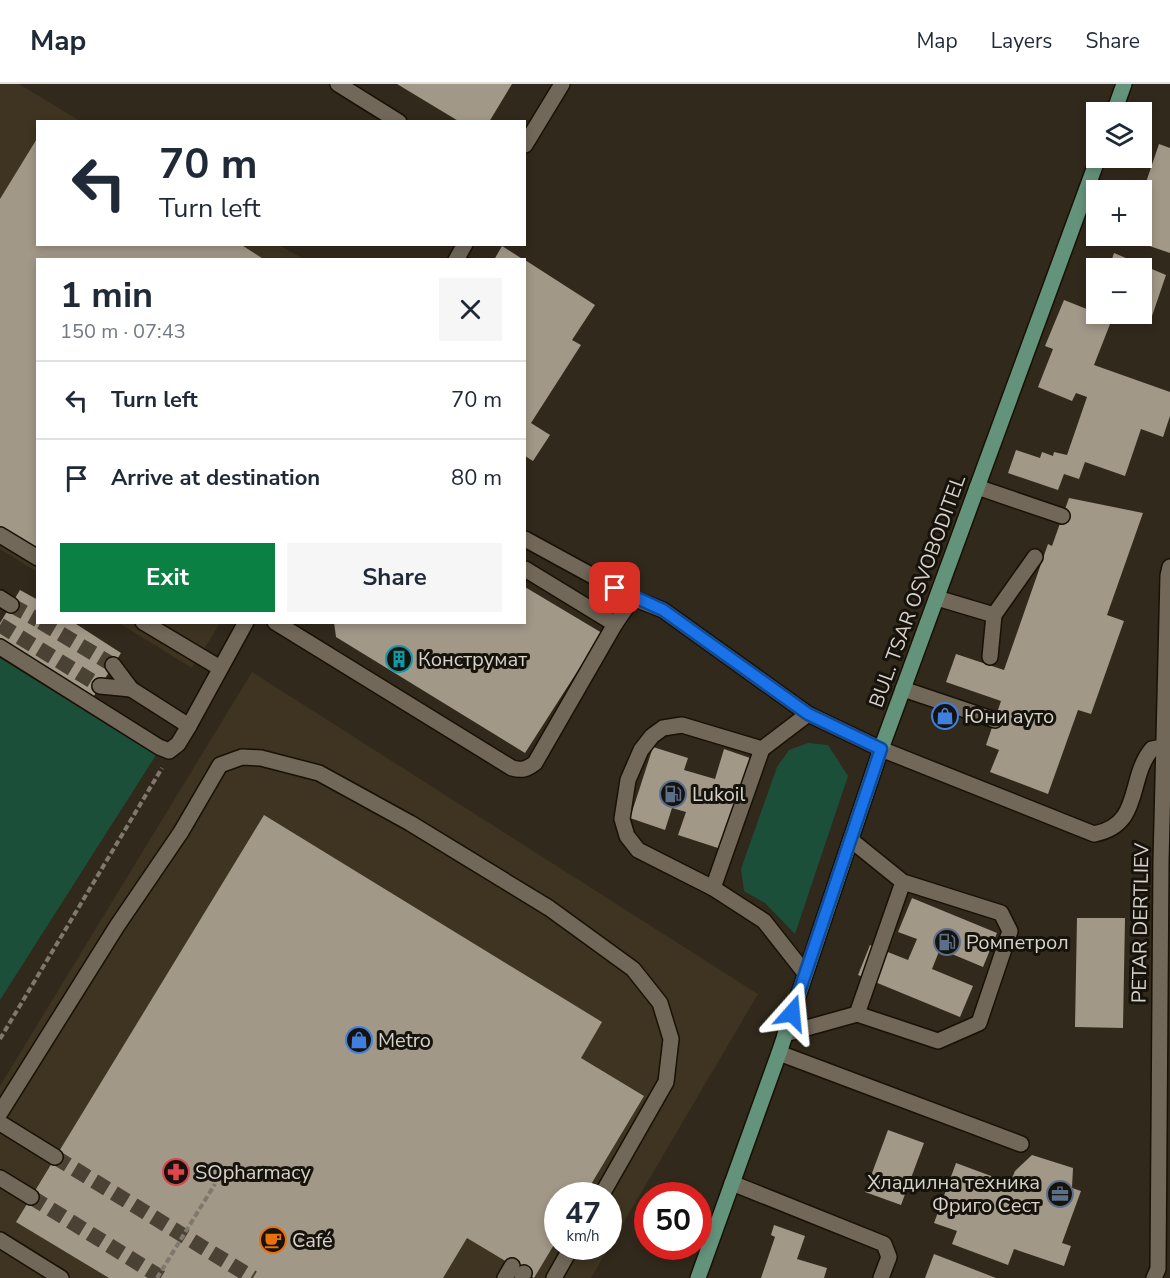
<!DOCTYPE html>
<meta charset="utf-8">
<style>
:root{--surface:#fff;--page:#f6f6f7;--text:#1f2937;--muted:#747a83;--line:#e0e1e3;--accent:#0b8043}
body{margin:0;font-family:"Nunito Sans",sans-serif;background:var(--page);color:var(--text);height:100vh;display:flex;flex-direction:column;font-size:22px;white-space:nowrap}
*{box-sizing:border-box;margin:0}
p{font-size:20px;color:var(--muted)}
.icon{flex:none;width:33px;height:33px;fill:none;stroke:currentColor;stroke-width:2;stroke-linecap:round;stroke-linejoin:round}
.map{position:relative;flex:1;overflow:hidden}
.drawer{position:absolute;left:36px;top:174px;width:490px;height:366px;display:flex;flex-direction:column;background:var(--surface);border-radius:0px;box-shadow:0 3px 9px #0003}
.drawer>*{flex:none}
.guide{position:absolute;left:36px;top:36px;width:490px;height:126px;border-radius:0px;box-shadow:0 3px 9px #0003;background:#fff;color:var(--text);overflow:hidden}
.controls{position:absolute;left:1086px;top:18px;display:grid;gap:12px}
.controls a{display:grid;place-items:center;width:66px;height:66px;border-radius:0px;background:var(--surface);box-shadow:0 3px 9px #0003;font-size:30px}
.speed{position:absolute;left:544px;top:1098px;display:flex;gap:12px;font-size:30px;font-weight:700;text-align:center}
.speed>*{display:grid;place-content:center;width:78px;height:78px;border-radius:50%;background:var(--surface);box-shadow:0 3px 9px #0003;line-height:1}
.speed small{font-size:15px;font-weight:400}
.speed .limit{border:9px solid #d22;background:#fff;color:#111}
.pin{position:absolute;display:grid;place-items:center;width:51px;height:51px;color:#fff;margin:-26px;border-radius:12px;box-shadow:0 3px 9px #0006}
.me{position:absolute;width:66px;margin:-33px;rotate:18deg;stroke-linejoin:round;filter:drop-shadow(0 0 4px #0008)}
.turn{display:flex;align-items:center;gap:21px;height:126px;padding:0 24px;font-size:27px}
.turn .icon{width:78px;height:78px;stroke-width:2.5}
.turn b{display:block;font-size:42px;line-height:51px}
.round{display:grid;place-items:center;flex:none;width:63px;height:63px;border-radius:0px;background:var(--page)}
.headline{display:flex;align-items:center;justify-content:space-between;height:102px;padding:0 24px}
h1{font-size:36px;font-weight:700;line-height:45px}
.action{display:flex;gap:12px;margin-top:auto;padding:12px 24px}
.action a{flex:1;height:69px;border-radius:0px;background:var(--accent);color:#fff;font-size:24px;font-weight:700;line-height:69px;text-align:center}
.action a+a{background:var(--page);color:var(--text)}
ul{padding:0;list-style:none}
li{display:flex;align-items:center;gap:18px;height:78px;padding:0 24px;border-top:2px solid var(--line)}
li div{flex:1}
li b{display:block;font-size:22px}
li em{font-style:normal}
header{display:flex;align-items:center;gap:36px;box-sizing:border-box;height:84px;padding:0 30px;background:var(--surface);border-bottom:2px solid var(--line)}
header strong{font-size:28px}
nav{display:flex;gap:33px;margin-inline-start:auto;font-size:21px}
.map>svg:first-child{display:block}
</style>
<header>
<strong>Map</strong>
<nav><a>Map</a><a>Layers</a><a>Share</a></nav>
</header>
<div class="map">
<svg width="1170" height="1194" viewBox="0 0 1170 1194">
<rect width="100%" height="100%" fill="#31291b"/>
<g fill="#3e3421" fill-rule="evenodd">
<path d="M 0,0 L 19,0 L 80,37 L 38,38 L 38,160 L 279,161 L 304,175 L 38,176 L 37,488 L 0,465 Z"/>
<path d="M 119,539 L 220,539 L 192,584 Z"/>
<path d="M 252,588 L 758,910 L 591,1194 L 0,1194 L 0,1002 ZM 558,1112 L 609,1112 L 609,1162 L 558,1162 Z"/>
</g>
<g fill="#1c4f39">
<path d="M 0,574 L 156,671 L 0,916 Z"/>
<path d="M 808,659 L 828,661 L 848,692 L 795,850 L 765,819 L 744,807 L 741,785 L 777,683 L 789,666 Z"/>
</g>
<g fill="#a29888">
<path d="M 397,0 L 512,0 L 489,38 L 460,38 Z"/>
<path d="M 38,53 L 38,160 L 240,160 L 265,176 L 38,176 L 38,468 L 0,446 L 0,115 Z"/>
<path d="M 1159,60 L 1170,64 L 1170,169 L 1126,154 L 1127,152 L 1142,152 L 1142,110 Z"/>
<path d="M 502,162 L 524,176 L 494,176 Z"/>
<path d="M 1114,169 L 1166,191 L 1151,235 L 1137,230 L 1142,230 L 1142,184 L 1109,184 Z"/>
<path d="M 525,176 L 595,221 L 572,256 L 581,261 L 531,339 L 550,351 L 533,377 L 525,372 Z"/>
<path d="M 1064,216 L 1112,235 L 1094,281 L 1170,308 L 1170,332 L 1163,353 L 1141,345 L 1125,392 L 1085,378 L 1079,395 L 1064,390 L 1058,406 L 1008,389 L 1016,366 L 1040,374 L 1042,368 L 1053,372 L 1054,368 L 1067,371 L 1087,313 L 1076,309 L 1072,317 L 1038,303 L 1053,265 L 1045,262 Z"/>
<path d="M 1069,414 L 1143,429 L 1107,531 L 1124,537 L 1091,630 L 1078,626 L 1048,710 L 990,688 L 999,666 L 986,661 L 1001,617 L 946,598 L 956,570 L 1004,586 L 1048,460 L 1052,462 Z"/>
<path d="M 525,503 L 602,549 L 525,669 L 336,553 L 334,538 L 525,538 Z"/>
<path d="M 20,506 L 38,516 L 38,538 L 73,538 L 121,569 L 92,615 L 0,558 L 0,539 Z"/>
<path d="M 653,663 L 688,674 L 684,686 L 715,695 L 724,665 L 750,674 L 721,765 L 678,751 L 686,728 L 672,724 L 665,746 L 630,734 Z"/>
<path d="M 264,731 L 602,938 L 581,974 L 644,1012 L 584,1112 L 558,1112 L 558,1154 L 534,1194 L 467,1154 L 443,1194 L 109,1194 L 16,1138 Z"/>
<path d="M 912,814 L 997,849 L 983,883 L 940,865 L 932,885 L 973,902 L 960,933 L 858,891 L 870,861 L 908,876 L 917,855 L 898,848 Z"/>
<path d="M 1077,834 L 1125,834 L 1123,944 L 1075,943 Z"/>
<path d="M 888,1046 L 924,1059 L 901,1121 L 865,1108 Z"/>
<path d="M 1032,1071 L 1073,1084 L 1072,1104 L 1081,1107 L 1062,1159 L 1071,1162 L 1064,1182 L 1014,1165 L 1008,1181 L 952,1160 L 957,1147 L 934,1139 L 956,1079 L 1010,1099 L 1015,1087 Z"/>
<path d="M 774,1141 L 805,1152 L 797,1175 L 827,1184 L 824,1194 L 761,1194 L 775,1153 L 771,1151 Z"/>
<path d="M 934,1170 L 996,1194 L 925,1194 Z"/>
</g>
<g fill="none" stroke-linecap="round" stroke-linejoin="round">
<g stroke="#4a4235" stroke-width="15" stroke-dasharray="15 8" stroke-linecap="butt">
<path d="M 11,521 L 38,536"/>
<path d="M 41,538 L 113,581"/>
<path d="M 0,541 L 100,602"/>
<path d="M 55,1073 L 253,1194"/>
<path d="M 31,1113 L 162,1194"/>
</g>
<defs>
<g id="minor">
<path d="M 338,0 L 399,38"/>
<path d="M 525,61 L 562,0"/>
<path d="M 456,176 L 465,160"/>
<path d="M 977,403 L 1062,432"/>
<path d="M 0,451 L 38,474"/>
<path d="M 525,455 L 633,514 L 663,526 L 808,630 L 881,665 L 1094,750 C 1143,741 1127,694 1152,665 L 1163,663"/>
<path d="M 525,485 L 615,540"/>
<path d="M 0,514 L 11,521"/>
<path d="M 937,514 L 994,531"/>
<path d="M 143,538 L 220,584"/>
<path d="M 275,538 L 512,684 C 522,687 527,685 535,679 L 615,540 L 633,514"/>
<path d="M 0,563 L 159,663 L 169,667 L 178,660 L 189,642 L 246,538"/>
<path d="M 990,573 L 994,531 L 1035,473"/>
<path d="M 113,581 L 131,605 L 189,642"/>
<path d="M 100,602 L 131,605"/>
<path d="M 903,605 L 995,636"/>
<path d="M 762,665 L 682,641 L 663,644 L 652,652 L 641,666 L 628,696 L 622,735 L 627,752 L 638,766 L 713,804 L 764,837 L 805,889"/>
<path d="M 851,756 L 903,798 L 1001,829 L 1010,847 L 979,939 L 938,957 L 857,930"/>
<path d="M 713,804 L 762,665 L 808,630"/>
<path d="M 785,950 L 857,930 L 903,798"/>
<path d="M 779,969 L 1021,1060"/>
<path d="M 0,1029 L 117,842 L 181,748 L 220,681 L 242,673 L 261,674 L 319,689 L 410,739 L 549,824 L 633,885 L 660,919 L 671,955 L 666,998 L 601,1112"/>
<path d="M 0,1039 L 55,1073"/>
<path d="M 0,1094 L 31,1113"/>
<path d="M 732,1099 L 884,1160 L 889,1173 L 881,1194"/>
<path d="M 0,1156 L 61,1194"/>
<path d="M 505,1194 L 512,1182"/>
<path d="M 522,1194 L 524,1189"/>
<path d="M 554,1194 L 572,1162"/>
<path d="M 1154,1194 L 1158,1185 L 1161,778 L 1168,492 L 1170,483"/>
</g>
<g id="major">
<path d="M 1114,28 L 1124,0"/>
<path d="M 698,1194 L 779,969 L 881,665 L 1098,74"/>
</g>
</defs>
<use href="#minor" stroke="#181105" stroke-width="18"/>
<use href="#major" stroke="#181105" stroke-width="18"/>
<g stroke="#7f786d" stroke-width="4" stroke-dasharray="6 3" stroke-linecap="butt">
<path d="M 0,955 L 162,684"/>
<path d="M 157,1194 L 215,1100"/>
</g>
<use href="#minor" stroke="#716859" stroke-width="15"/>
<use href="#major" stroke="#64937b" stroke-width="15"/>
</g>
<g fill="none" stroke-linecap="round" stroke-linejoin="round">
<defs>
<path id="route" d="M 615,504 L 663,526 L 808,630 L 881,665 L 792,929"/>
</defs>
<use href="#route" stroke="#114b97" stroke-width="15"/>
<use href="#route" stroke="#1a73e8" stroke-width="10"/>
</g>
<defs>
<symbol id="building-ring" viewBox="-11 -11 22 22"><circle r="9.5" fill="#16120c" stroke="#0f9aa8" stroke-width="1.5"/><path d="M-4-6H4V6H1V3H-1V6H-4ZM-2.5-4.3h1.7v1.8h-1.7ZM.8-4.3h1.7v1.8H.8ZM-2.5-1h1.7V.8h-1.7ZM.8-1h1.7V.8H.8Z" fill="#0f9aa8"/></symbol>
<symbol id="shop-ring" viewBox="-11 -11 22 22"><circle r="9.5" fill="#16120c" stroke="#3f7fe0" stroke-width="1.5"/><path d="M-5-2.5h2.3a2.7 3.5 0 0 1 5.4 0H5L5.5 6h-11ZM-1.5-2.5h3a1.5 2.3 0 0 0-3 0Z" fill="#3f7fe0"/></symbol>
<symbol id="fuel-ring" viewBox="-11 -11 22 22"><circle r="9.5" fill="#16120c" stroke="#5c6f8a" stroke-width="1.5"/><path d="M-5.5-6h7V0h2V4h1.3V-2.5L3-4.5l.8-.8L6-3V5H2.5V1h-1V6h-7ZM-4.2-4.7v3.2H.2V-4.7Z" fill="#5c6f8a"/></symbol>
<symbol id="pharmacy-ring" viewBox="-11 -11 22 22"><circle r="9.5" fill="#16120c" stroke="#e0444e" stroke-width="1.5"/><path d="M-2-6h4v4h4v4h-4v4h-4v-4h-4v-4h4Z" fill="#e0444e"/></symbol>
<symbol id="office-ring" viewBox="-11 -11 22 22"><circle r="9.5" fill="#16120c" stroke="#5c6f8a" stroke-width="1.5"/><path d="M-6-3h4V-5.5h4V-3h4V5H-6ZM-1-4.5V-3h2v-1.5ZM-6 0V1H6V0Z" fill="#5c6f8a"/></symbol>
<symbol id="cafe-ring" viewBox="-11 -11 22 22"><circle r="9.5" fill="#16120c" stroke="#e8710a" stroke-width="1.5"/><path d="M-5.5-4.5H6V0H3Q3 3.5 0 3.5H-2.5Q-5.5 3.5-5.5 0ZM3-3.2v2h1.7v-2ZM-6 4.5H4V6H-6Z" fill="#e8710a"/></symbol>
</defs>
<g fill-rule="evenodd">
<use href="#building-ring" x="384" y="560" width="30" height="30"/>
<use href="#shop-ring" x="930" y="617" width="30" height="30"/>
<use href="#fuel-ring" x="658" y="695" width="30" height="30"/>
<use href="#fuel-ring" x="932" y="843" width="30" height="30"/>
<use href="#shop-ring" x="344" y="941" width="30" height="30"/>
<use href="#pharmacy-ring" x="161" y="1073" width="30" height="30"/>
<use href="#office-ring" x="1045" y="1095" width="30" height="30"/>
<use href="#cafe-ring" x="258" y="1141" width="30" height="30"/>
</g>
<g text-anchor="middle" stroke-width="6" stroke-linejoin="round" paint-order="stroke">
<g font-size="20" fill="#d7d2ca" stroke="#16120c">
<text transform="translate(917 507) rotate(-70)" y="7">BUL. TSAR OSVOBODITEL</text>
<text transform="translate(1140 839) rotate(-89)" y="7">PETAR DERTLIEV</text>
</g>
<g font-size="20" fill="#d7d2ca" stroke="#16120c" text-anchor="start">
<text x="418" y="582">Конструмат</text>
<text x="964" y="639">Юни ауто</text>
<text x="692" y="717">Lukoil</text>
<text x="966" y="865">Ромпетрол</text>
<text x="378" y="963">Metro</text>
<text x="195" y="1095">SOpharmacy</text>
<text x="1040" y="1105" text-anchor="end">Хладилна техника<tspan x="1040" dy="23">Фриго Сест</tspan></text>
<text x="292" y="1163">Café</text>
</g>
</g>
</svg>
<div class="controls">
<a><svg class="icon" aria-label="layers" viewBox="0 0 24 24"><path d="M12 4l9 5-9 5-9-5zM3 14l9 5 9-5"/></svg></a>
<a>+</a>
<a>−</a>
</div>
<div class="speed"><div>47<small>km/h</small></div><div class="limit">50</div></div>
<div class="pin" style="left:615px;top:504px;background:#d93025"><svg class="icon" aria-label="arrive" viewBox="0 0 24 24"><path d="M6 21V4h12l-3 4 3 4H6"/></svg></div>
<svg class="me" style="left:792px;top:929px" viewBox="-20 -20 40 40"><path d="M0-17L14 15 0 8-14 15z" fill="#1a73e8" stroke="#fff" stroke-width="4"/></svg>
<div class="guide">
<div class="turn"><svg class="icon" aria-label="left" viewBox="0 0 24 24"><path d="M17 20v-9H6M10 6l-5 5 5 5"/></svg><div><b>70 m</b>Turn left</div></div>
</div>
<section class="drawer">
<div class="headline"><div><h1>1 min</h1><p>150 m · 07:43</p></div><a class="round"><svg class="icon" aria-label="close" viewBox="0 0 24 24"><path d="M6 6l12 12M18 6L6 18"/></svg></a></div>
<ul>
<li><svg class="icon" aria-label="left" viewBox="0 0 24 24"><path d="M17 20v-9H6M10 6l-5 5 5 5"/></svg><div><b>Turn left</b></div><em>70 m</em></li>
<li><svg class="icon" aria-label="arrive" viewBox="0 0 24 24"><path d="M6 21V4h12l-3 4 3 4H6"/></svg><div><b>Arrive at destination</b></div><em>80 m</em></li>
</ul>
<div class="action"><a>Exit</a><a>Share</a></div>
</section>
</div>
